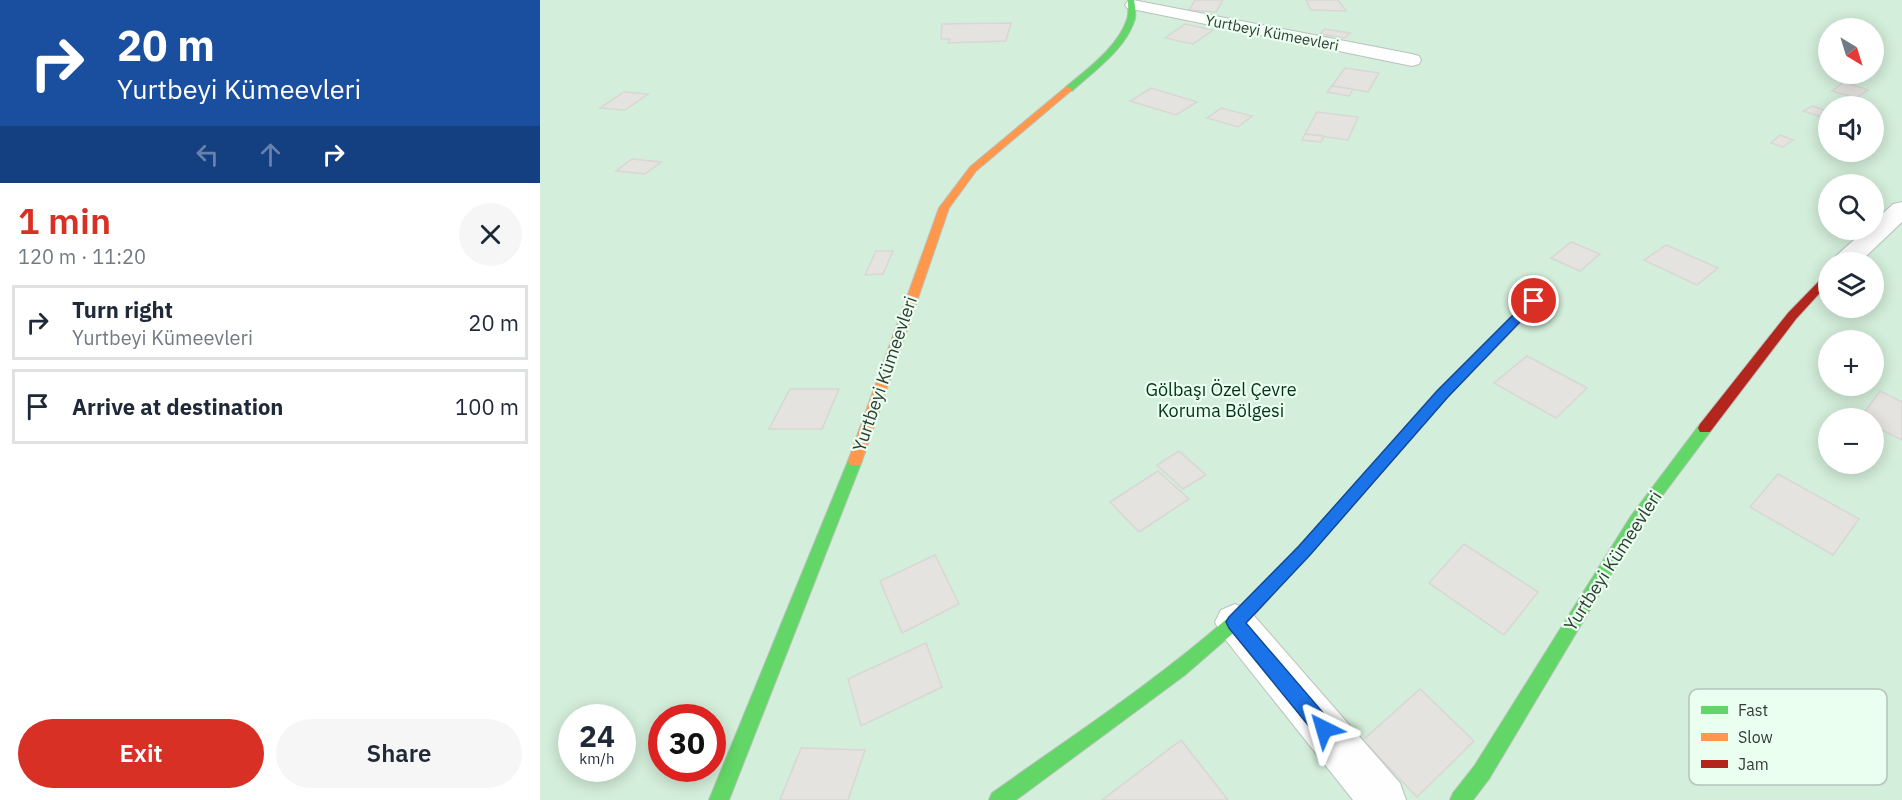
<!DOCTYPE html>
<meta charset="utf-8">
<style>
:root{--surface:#fff;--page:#f6f6f7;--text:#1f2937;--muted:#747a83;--line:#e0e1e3;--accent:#d93025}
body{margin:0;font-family:"IBM Plex Sans",sans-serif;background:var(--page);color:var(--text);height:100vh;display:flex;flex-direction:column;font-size:22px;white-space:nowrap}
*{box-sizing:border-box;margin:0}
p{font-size:20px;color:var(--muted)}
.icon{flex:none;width:33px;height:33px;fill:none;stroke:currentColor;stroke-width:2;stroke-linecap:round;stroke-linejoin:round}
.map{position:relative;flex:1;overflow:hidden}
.drawer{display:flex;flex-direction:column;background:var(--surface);width:540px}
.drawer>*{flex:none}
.top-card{background:#1a4fa0;color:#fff;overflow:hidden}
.needle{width:39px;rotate:142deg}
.fabs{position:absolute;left:1278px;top:18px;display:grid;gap:12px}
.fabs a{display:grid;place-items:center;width:66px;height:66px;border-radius:50%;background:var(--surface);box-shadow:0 3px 15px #0003;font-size:30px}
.speed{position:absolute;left:18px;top:704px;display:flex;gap:12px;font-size:30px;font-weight:700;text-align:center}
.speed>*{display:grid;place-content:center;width:78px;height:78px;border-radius:50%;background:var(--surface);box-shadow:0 3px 15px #0003;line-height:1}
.speed small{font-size:15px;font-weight:400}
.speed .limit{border:9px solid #d22;background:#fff;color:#111}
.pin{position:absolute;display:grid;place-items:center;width:51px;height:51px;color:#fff;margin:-26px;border:3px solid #fff;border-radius:50%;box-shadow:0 2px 6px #0007}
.me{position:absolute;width:66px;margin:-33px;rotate:320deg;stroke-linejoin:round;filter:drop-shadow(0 0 4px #0008)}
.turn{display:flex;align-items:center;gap:21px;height:126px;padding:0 18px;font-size:27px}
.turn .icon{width:78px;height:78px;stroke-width:2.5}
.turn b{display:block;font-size:42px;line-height:51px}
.lanes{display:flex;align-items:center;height:57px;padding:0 18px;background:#0003;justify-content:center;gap:30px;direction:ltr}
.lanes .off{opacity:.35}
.round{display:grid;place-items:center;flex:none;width:63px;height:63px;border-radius:32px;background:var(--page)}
.summary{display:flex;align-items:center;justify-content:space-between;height:102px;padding:0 18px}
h1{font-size:36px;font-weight:600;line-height:45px;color:var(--accent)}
.action{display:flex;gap:12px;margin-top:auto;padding:12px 18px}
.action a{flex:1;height:69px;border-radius:36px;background:var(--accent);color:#fff;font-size:24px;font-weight:600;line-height:69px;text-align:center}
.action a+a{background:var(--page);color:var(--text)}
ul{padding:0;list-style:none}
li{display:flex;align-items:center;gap:18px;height:75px;margin:0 12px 9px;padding:0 6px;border:3px solid var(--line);border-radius:0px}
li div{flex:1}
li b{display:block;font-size:22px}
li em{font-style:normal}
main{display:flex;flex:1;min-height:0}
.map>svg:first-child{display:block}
</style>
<main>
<section class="drawer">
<div class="top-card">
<div class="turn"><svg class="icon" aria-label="right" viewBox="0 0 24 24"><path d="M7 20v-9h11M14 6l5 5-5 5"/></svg><div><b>20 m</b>Yurtbeyi Kümeevleri</div></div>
<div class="lanes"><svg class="icon off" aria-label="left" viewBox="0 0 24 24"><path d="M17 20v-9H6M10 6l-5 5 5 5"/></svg><svg class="icon off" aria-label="ahead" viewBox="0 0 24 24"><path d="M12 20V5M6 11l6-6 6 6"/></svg><svg class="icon" aria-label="right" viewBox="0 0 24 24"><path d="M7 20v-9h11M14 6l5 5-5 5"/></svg></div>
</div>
<div class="summary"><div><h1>1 min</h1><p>120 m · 11:20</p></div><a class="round"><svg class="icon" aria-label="close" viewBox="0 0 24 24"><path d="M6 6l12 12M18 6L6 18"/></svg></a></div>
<ul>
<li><svg class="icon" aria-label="right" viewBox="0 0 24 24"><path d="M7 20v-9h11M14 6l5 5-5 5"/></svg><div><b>Turn right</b><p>Yurtbeyi Kümeevleri</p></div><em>20 m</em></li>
<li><svg class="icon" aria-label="arrive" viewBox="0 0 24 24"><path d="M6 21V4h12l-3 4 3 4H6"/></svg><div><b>Arrive at destination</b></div><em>100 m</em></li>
</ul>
<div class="action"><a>Exit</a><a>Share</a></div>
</section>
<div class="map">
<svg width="1362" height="800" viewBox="0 0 1362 800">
<rect width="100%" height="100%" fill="#f0faf2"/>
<path fill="#d3eeda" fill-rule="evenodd" d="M 0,0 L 1362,0 L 1362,800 L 0,800 ZM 1288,28 L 1334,28 L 1334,74 L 1288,74 ZM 1288,106 L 1334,106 L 1334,152 L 1288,152 ZM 1288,184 L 1334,184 L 1334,230 L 1288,230 ZM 1288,262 L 1334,262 L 1334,308 L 1288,308 ZM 1288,340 L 1334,340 L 1334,386 L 1288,386 ZM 1288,418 L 1334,418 L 1334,464 L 1288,464 ZM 32,717 L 82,717 L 82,768 L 32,768 ZM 122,717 L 172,717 L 172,768 L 122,768 Z"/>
<g fill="#e5e3e0" stroke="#d8d7d4" stroke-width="1.5">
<path d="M 655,0 L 683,0 L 676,12 L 649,10 Z"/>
<path d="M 766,0 L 798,0 L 806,11 L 771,10 Z"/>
<path d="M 471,23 L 466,41 L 408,43 L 410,39 L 401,39 L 402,24 Z"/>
<path d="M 645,24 L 673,30 L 653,44 L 625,38 Z"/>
<path d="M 785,29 L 810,33 L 805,38 L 780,34 Z"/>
<path d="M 805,68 L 839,73 L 828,92 L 792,86 Z"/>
<path d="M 1304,82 L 1328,90 L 1316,98 L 1292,91 Z"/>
<path d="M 792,86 L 813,89 L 809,96 L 787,92 Z"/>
<path d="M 611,88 L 657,102 L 636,115 L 590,101 Z"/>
<path d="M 84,92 L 108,94 L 85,110 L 60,108 Z"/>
<path d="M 1272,106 L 1288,111 L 1288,119 L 1263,111 Z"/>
<path d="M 681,108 L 712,116 L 698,127 L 667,118 Z"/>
<path d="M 777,112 L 818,117 L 808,140 L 765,134 Z"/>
<path d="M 765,134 L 784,136 L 781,142 L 762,140 Z"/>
<path d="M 1240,135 L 1253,140 L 1243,147 L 1231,143 Z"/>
<path d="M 92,159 L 121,162 L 105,174 L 76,171 Z"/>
<path d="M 1031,242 L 1060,254 L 1040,271 L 1011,258 Z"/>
<path d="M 1126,245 L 1178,268 L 1157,285 L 1104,260 Z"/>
<path d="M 336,251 L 353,251 L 343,274 L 325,275 Z"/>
<path d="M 987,356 L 1047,388 L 1016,418 L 954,383 Z"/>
<path d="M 250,389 L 299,389 L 282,429 L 229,429 Z"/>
<path d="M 1340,391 L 1362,402 L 1362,440 L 1334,426 L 1334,418 L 1320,418 Z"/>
<path d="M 639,451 L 666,475 L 643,489 L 617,465 Z"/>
<path d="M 618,471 L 649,499 L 599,532 L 570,502 Z"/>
<path d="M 1238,474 L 1319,519 L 1293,555 L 1210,507 Z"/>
<path d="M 924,544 L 998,592 L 964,635 L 889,583 Z"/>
<path d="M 395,555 L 419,604 L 362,633 L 340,581 Z"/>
<path d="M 386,643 L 402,687 L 321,726 L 308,679 Z"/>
<path d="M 880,689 L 934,741 L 877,797 L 823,740 Z"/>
<path d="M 641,740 L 688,800 L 562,800 Z"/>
<path d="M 261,748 L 325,750 L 308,800 L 240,800 Z"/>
</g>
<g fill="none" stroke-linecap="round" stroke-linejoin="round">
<defs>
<g id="street">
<path d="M 593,0 L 872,54 L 879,56 L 881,60 L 879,64 L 872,66 L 587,8 L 585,5 L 587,2 Z"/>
<path d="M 1362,202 L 1362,222 L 1320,262 L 1292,262 L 1296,256 L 1325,230 L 1334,230 L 1334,222 L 1353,204 Z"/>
<path d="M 695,604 L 709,610 L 860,783 L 866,800 L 813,800 L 681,634 L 675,622 L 681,610 Z"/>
</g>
<g id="fast">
<path d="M 588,0 L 594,0 C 595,6 596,13 595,19 C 586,49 554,71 532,91 L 526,91 L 526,87 C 547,69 578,47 587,19 C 589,13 588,6 588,0 Z"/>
<path d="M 1165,423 L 1172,428 L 1170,432 L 1101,524 L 949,779 L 933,800 L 910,800 L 913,793 L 935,765 L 1091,516 L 1160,424 Z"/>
<path d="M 315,456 L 320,457 L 322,461 L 189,800 L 169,800 L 308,461 L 310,457 Z"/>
<path d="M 795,510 L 800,512 L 803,516 L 800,520 L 714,615 L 645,675 L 476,800 L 449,800 L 452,793 C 532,736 615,682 689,617 C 725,585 757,548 790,512 Z"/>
</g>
<g id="slow">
<path d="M 526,87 L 533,89 L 436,171 L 409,208 L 322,461 L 320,465 L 310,465 L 308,461 L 399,208 L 430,167 Z"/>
<path d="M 994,297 L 998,298 L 1000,301 L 998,304 L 907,397 L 800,520 L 795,522 L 790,520 L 787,516 L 790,512 L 897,391 L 990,298 Z"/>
</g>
<path id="jam" d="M 1288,275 L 1288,284 L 1256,319 L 1170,432 L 1160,432 L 1158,428 L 1160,424 L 1248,313 L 1284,276 Z"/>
</defs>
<use href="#street" stroke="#b9c2bb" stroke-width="2"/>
<use href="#fast" stroke="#b9c2bb" stroke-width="2"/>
<use href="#slow" stroke="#b9c2bb" stroke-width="2"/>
<use href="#jam" stroke="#b9c2bb" stroke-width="2"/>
<use href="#street" fill="#fdfefd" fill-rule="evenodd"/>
<use href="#fast" fill="#63d668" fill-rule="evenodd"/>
<use href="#slow" fill="#ff974d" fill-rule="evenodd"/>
<use href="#jam" fill="#b3261e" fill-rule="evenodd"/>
</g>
<path fill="#1a73e8" stroke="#114b97" stroke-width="1.5" d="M 994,297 L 998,298 L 998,303 L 907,398 L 770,555 L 706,623 L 791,722 L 793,729 L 791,736 L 784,738 L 777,736 L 689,628 L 686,622 L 689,617 L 759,546 L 897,391 L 990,298 Z"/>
<g text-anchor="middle" stroke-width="4.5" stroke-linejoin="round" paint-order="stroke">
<g font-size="15" fill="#323c35" stroke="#ebfff0">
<text transform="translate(732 33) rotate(11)" y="5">Yurtbeyi Kümeevleri</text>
</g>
<g font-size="18" fill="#323c35" stroke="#ebfff0">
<text transform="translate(345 374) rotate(-71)" y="6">Yurtbeyi Kümeevleri</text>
<text transform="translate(1073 561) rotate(-57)" y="6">Yurtbeyi Kümeevleri</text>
</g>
<g font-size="18" fill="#003317" stroke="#ebfff0">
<text x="681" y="396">Gölbaşı Özel Çevre<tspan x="681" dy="21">Koruma Bölgesi</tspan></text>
</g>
</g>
<rect x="1149" y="689" width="198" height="96" rx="9" fill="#ebfff0" stroke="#b4c4b8" stroke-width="1.5"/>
<rect x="1161" y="706" width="27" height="8" fill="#63d668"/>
<rect x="1161" y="733" width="27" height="8" fill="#ff974d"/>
<rect x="1161" y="760" width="27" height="8" fill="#b3261e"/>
<g font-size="16" fill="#323c35">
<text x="1198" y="716">Fast</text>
<text x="1198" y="743">Slow</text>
<text x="1198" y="770">Jam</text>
</g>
</svg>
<div class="fabs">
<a><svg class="needle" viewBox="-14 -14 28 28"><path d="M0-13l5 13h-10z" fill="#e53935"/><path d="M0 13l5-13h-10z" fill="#747a83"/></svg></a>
<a><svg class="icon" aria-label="sound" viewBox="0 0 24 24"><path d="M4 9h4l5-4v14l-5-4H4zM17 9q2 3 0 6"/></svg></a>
<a><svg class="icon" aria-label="search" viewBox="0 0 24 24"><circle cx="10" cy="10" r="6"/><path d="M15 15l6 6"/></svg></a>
<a><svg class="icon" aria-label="layers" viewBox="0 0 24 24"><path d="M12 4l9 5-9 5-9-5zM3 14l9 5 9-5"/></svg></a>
<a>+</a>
<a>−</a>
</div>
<div class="speed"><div>24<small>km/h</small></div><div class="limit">30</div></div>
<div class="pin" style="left:994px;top:301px;background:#d93025"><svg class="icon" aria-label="arrive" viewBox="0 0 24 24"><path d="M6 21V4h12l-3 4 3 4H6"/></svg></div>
<svg class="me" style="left:784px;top:729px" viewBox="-20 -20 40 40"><path d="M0-17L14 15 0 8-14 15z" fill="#1a73e8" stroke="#fff" stroke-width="4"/></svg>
</div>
</main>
